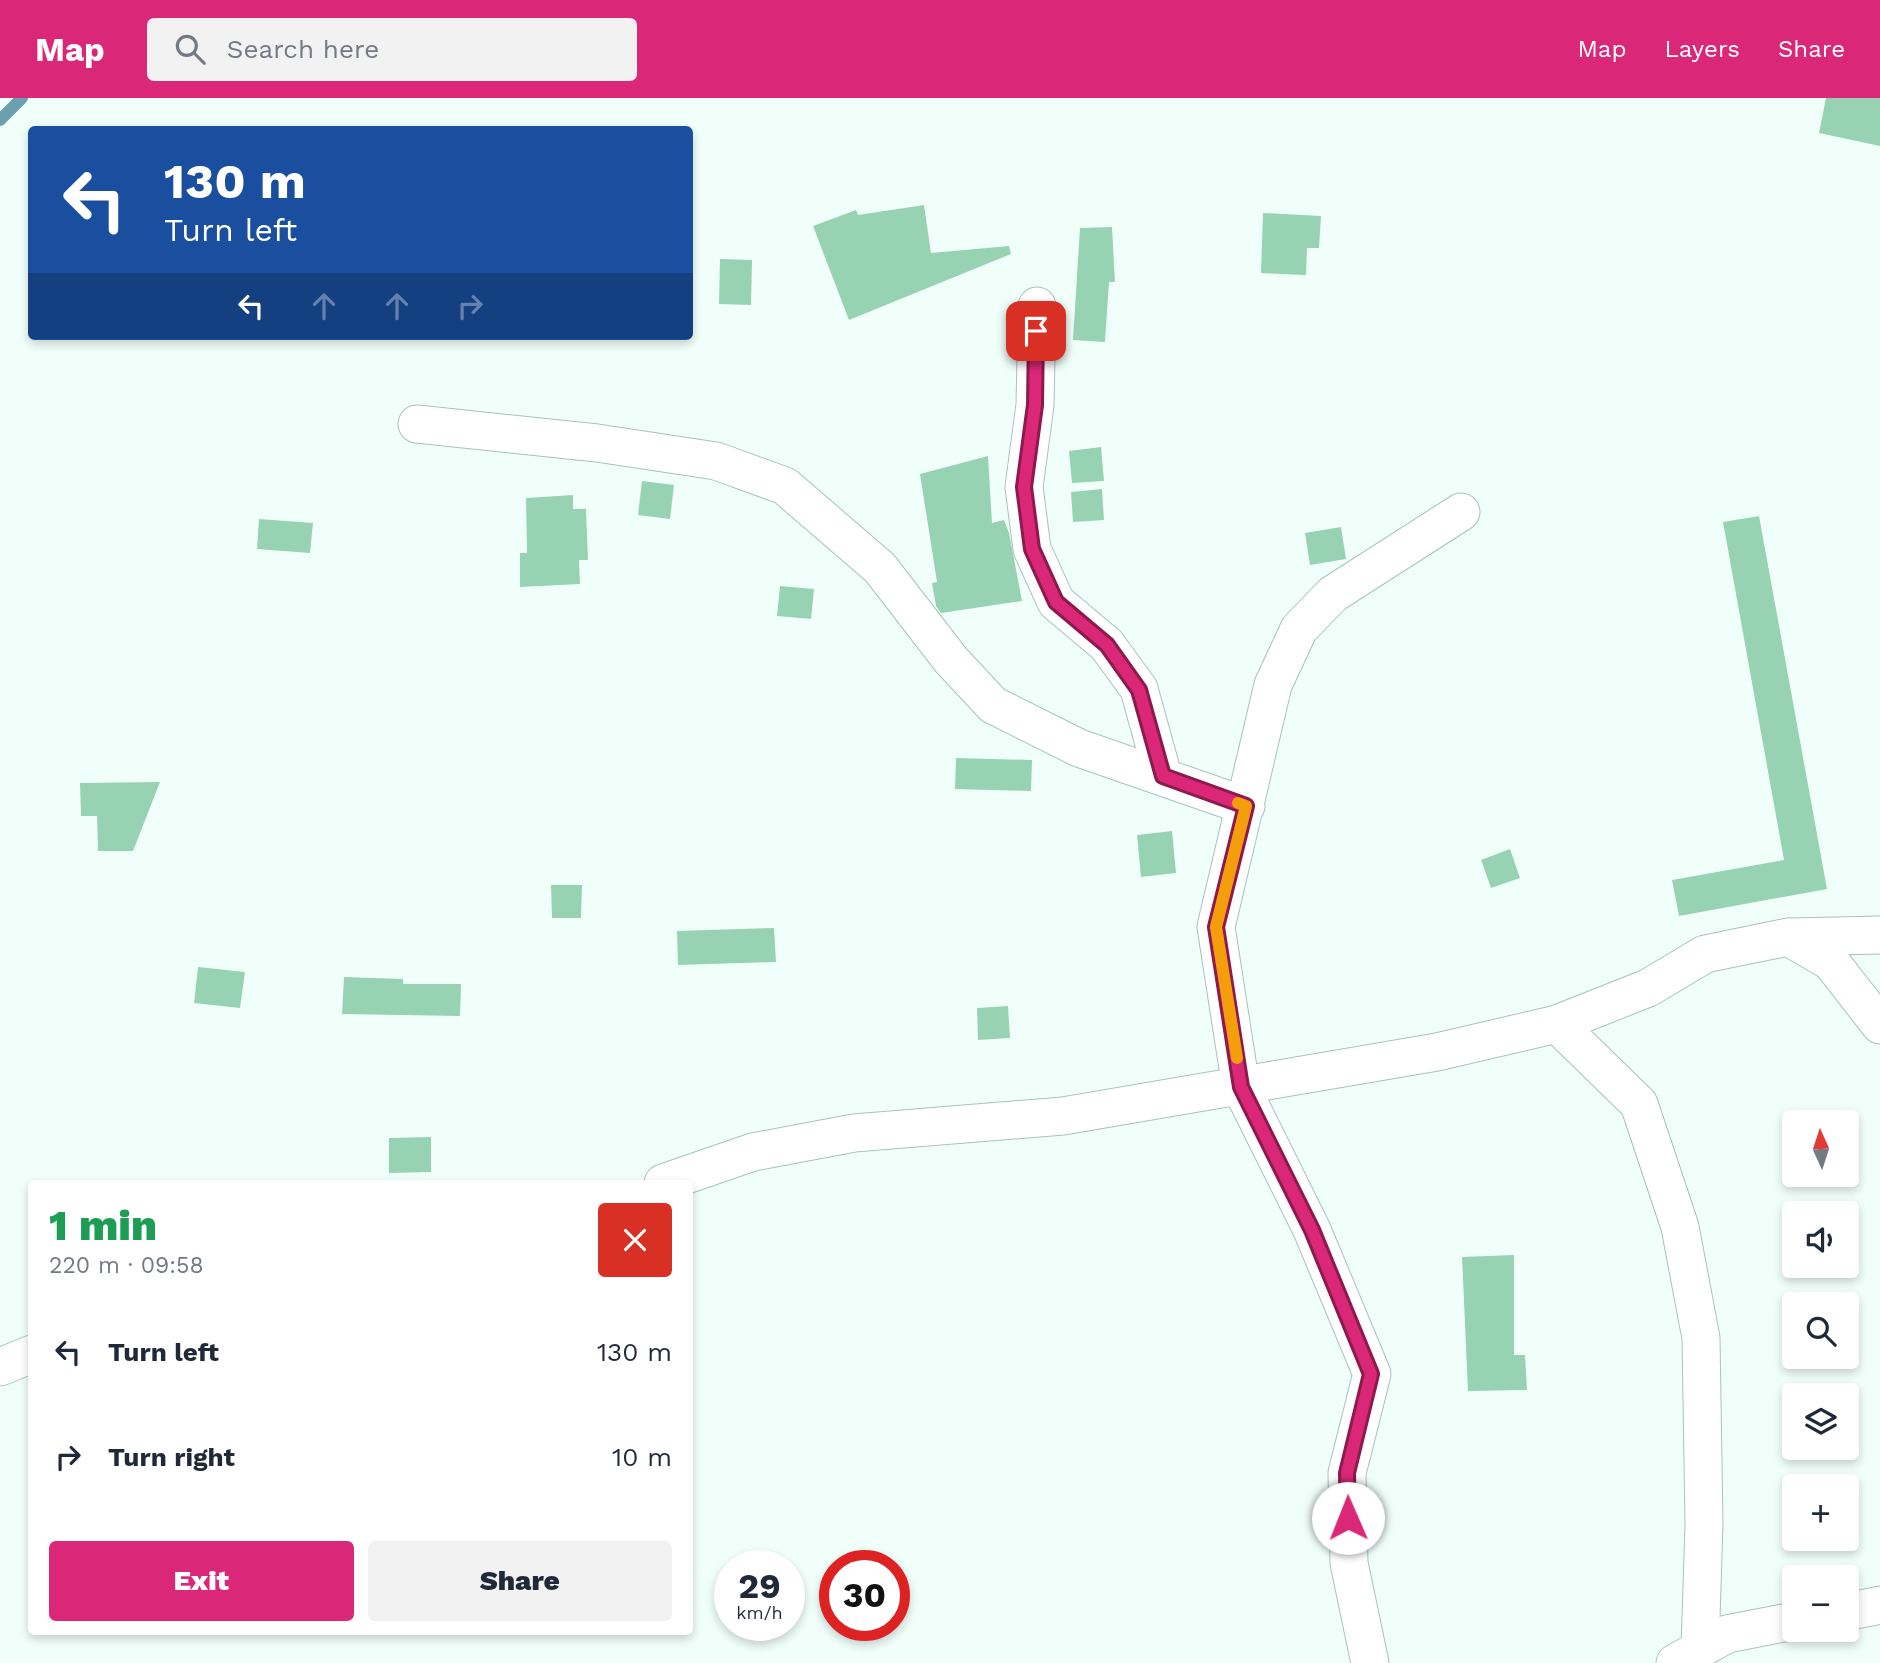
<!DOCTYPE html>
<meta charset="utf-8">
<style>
:root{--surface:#fff;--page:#f2f2f3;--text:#1f2937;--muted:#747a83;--accent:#db2777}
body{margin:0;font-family:"Work Sans",sans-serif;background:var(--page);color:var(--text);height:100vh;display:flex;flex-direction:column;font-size:26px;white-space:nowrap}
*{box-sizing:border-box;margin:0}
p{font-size:23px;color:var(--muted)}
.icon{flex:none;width:38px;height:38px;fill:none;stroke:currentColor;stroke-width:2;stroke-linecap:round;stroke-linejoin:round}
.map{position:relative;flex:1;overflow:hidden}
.details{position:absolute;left:28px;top:1082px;width:665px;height:455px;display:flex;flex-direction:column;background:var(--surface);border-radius:7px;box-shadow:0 4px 10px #0003}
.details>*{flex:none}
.top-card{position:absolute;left:28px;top:28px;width:665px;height:214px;border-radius:7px;box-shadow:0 4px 10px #0003;background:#1a4fa0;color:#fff;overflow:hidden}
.needle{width:46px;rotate:357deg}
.tools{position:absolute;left:1782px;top:1012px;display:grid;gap:14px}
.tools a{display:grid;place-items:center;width:77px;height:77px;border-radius:7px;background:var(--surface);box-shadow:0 4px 10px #0003;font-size:35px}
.speed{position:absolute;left:714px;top:1452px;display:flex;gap:14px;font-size:35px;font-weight:700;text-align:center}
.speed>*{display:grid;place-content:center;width:91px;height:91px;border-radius:50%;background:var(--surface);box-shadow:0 4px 10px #0003;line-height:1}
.speed small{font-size:18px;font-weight:400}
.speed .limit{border:10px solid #d22;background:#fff;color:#111}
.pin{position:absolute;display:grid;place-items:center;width:60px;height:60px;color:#fff;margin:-30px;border-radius:14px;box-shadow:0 4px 10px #0006}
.me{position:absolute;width:77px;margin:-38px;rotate:359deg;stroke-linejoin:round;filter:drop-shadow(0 0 5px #0008)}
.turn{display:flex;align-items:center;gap:24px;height:147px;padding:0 21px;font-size:32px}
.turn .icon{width:91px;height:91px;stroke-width:2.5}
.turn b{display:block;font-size:49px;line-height:60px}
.lanes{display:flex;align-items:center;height:66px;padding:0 21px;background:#0003;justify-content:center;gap:35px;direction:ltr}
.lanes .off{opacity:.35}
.round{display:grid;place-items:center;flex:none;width:74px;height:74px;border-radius:7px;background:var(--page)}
.head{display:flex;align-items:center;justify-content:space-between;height:119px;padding:0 21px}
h1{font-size:42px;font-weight:800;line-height:52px;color:#1e9e55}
.primary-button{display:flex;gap:14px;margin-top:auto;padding:14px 21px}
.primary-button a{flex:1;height:80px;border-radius:7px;background:var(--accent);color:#fff;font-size:28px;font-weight:800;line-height:80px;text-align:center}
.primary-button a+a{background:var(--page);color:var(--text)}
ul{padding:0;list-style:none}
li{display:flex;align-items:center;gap:21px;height:105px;padding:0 21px}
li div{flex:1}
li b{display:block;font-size:26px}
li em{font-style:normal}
header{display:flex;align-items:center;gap:42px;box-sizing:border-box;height:98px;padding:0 35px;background:var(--accent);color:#fff}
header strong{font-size:33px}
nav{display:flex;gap:38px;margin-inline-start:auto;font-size:24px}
.search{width:490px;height:63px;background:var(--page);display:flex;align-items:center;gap:18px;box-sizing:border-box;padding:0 24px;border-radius:7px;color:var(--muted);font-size:26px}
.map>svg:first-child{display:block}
</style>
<header>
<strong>Map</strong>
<div class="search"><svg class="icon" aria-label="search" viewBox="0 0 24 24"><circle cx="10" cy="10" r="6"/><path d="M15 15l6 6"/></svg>Search here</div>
<nav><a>Map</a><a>Layers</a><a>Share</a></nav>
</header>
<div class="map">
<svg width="1880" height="1565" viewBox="0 0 1880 1565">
<rect width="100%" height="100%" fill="#f1fffb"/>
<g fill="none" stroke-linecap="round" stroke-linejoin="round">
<path stroke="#6ba0af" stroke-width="12" d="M 0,22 L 22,0"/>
</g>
<g fill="#97d3b3">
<path d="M 1826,0 L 1880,0 L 1880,48 L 1819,35 Z"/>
<path d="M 924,107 L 931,155 L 1009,148 L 1011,156 L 849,222 L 813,128 L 856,112 L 858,117 Z"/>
<path d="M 1263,115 L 1321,118 L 1319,150 L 1307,150 L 1306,177 L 1261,175 Z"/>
<path d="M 1112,129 L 1115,184 L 1109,184 L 1105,244 L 1073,242 L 1080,130 Z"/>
<path d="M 720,161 L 752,162 L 751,207 L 719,206 Z"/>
<path d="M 1101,349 L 1104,383 L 1072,385 L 1069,353 Z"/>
<path d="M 988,358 L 992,425 L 1004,422 L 1009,435 L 1022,503 L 941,515 L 936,508 L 932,485 L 937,484 L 920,376 Z"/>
<path d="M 642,383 L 674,387 L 670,421 L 638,417 Z"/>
<path d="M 1102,391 L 1104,422 L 1073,424 L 1071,394 Z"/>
<path d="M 573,397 L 573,411 L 586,411 L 588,462 L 579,462 L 580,486 L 520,489 L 520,455 L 527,455 L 526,400 Z"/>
<path d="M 1759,418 L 1827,791 L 1679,818 L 1672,782 L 1784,762 L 1723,424 Z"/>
<path d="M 259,421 L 313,425 L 310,455 L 257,451 Z"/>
<path d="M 1341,429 L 1346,461 L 1310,467 L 1305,435 Z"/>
<path d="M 780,488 L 814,491 L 811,521 L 777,518 Z"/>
<path d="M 956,660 L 1032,662 L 1031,693 L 955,691 Z"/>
<path d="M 160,684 L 133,753 L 98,753 L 97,718 L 81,718 L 80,685 Z"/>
<path d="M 1172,733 L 1176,775 L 1141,779 L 1137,737 Z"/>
<path d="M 1510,751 L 1520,780 L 1491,790 L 1481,762 Z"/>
<path d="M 551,787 L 582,787 L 581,820 L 552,820 Z"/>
<path d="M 774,830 L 776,864 L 678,867 L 677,833 Z"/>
<path d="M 198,869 L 245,874 L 240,910 L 194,905 Z"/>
<path d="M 344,879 L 403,881 L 403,886 L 461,886 L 460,918 L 342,916 Z"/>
<path d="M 1008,908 L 1010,940 L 978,942 L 977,910 Z"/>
<path d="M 431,1039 L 431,1074 L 389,1075 L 389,1040 Z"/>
<path d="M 1514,1157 L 1514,1257 L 1525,1257 L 1527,1292 L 1468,1293 L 1462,1159 Z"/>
</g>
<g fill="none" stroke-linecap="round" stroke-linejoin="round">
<defs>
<g id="minor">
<path d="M 1037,208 L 1035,307 L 1024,389 L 1032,451 L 1056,504 L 1107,547 L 1139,591 L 1163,678"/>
<path d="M 417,326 L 597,345 L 716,363 L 785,388 L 880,470 L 951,562 L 993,607 L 1079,650 L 1246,708"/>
<path d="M 1789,839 L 1880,837"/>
<path d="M 1557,926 L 1639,1006 L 1680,1129 L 1701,1240 L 1704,1426 L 1700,1551"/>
<path d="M 663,1085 L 753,1054 L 854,1035 L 1063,1018 L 1437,954 L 1557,926 L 1648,890 L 1705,856 L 1788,839 L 1831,864 L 1880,927"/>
<path d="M 0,1269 L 32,1256"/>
<path d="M 1846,1514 L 1880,1507"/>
<path d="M 1370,1565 L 1349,1465 L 1347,1375 L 1372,1276 L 1312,1132 L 1241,989 L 1216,829 L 1273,587 L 1299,531 L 1333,496 L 1461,414"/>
<path d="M 1675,1565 L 1727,1536 L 1794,1523"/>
</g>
</defs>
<use href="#minor" stroke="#a3c4bd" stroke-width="39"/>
<use href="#minor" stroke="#fff" stroke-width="37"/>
</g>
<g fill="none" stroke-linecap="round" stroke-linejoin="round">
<defs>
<path id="route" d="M 1036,233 L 1035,307 L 1024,389 L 1032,451 L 1056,504 L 1107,547 L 1139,592 L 1163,678 L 1246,708 L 1216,829 L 1241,989 L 1312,1132 L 1371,1276 L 1347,1375 L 1348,1420"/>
</defs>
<use href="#route" stroke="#8e194d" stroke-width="18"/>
<use href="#route" stroke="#db2777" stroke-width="12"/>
<path stroke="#f59e0b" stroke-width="12" d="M 1237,960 L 1216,829 L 1246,708 L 1238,705"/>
</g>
</svg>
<div class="tools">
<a><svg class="needle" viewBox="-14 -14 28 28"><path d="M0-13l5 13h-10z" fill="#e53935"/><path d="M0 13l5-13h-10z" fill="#747a83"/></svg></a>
<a><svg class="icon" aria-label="sound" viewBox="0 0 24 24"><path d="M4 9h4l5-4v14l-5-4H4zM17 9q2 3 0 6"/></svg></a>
<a><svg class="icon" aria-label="search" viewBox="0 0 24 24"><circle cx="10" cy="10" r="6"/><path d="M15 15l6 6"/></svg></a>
<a><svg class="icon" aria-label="layers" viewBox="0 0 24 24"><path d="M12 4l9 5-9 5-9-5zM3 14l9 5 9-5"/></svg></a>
<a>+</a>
<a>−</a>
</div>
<div class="speed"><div>29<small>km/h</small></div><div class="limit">30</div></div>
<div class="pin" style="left:1036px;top:233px;background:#d93025"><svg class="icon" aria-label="arrive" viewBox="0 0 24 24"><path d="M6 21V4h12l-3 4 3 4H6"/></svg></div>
<svg class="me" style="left:1348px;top:1420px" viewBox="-20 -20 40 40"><circle r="19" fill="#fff"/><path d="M0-13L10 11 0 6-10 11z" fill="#db2777"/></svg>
<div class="top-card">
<div class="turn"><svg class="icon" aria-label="left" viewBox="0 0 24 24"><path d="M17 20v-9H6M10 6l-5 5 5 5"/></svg><div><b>130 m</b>Turn left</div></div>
<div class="lanes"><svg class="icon" aria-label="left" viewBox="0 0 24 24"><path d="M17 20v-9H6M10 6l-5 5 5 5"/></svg><svg class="icon off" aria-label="ahead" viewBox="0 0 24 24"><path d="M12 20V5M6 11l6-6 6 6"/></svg><svg class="icon off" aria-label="ahead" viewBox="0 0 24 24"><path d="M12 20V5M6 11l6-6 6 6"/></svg><svg class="icon off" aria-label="right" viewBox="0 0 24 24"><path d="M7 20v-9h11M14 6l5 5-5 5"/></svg></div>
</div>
<section class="details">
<div class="head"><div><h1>1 min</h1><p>220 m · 09:58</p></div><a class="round" style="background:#d93025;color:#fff"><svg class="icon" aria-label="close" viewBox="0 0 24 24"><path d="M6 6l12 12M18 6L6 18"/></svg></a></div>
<ul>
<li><svg class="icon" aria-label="left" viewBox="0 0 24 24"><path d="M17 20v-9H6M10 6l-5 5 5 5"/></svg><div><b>Turn left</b></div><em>130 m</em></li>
<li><svg class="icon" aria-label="right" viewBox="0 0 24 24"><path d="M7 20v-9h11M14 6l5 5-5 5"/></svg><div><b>Turn right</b></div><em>10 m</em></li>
</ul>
<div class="primary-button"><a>Exit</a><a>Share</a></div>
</section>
</div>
